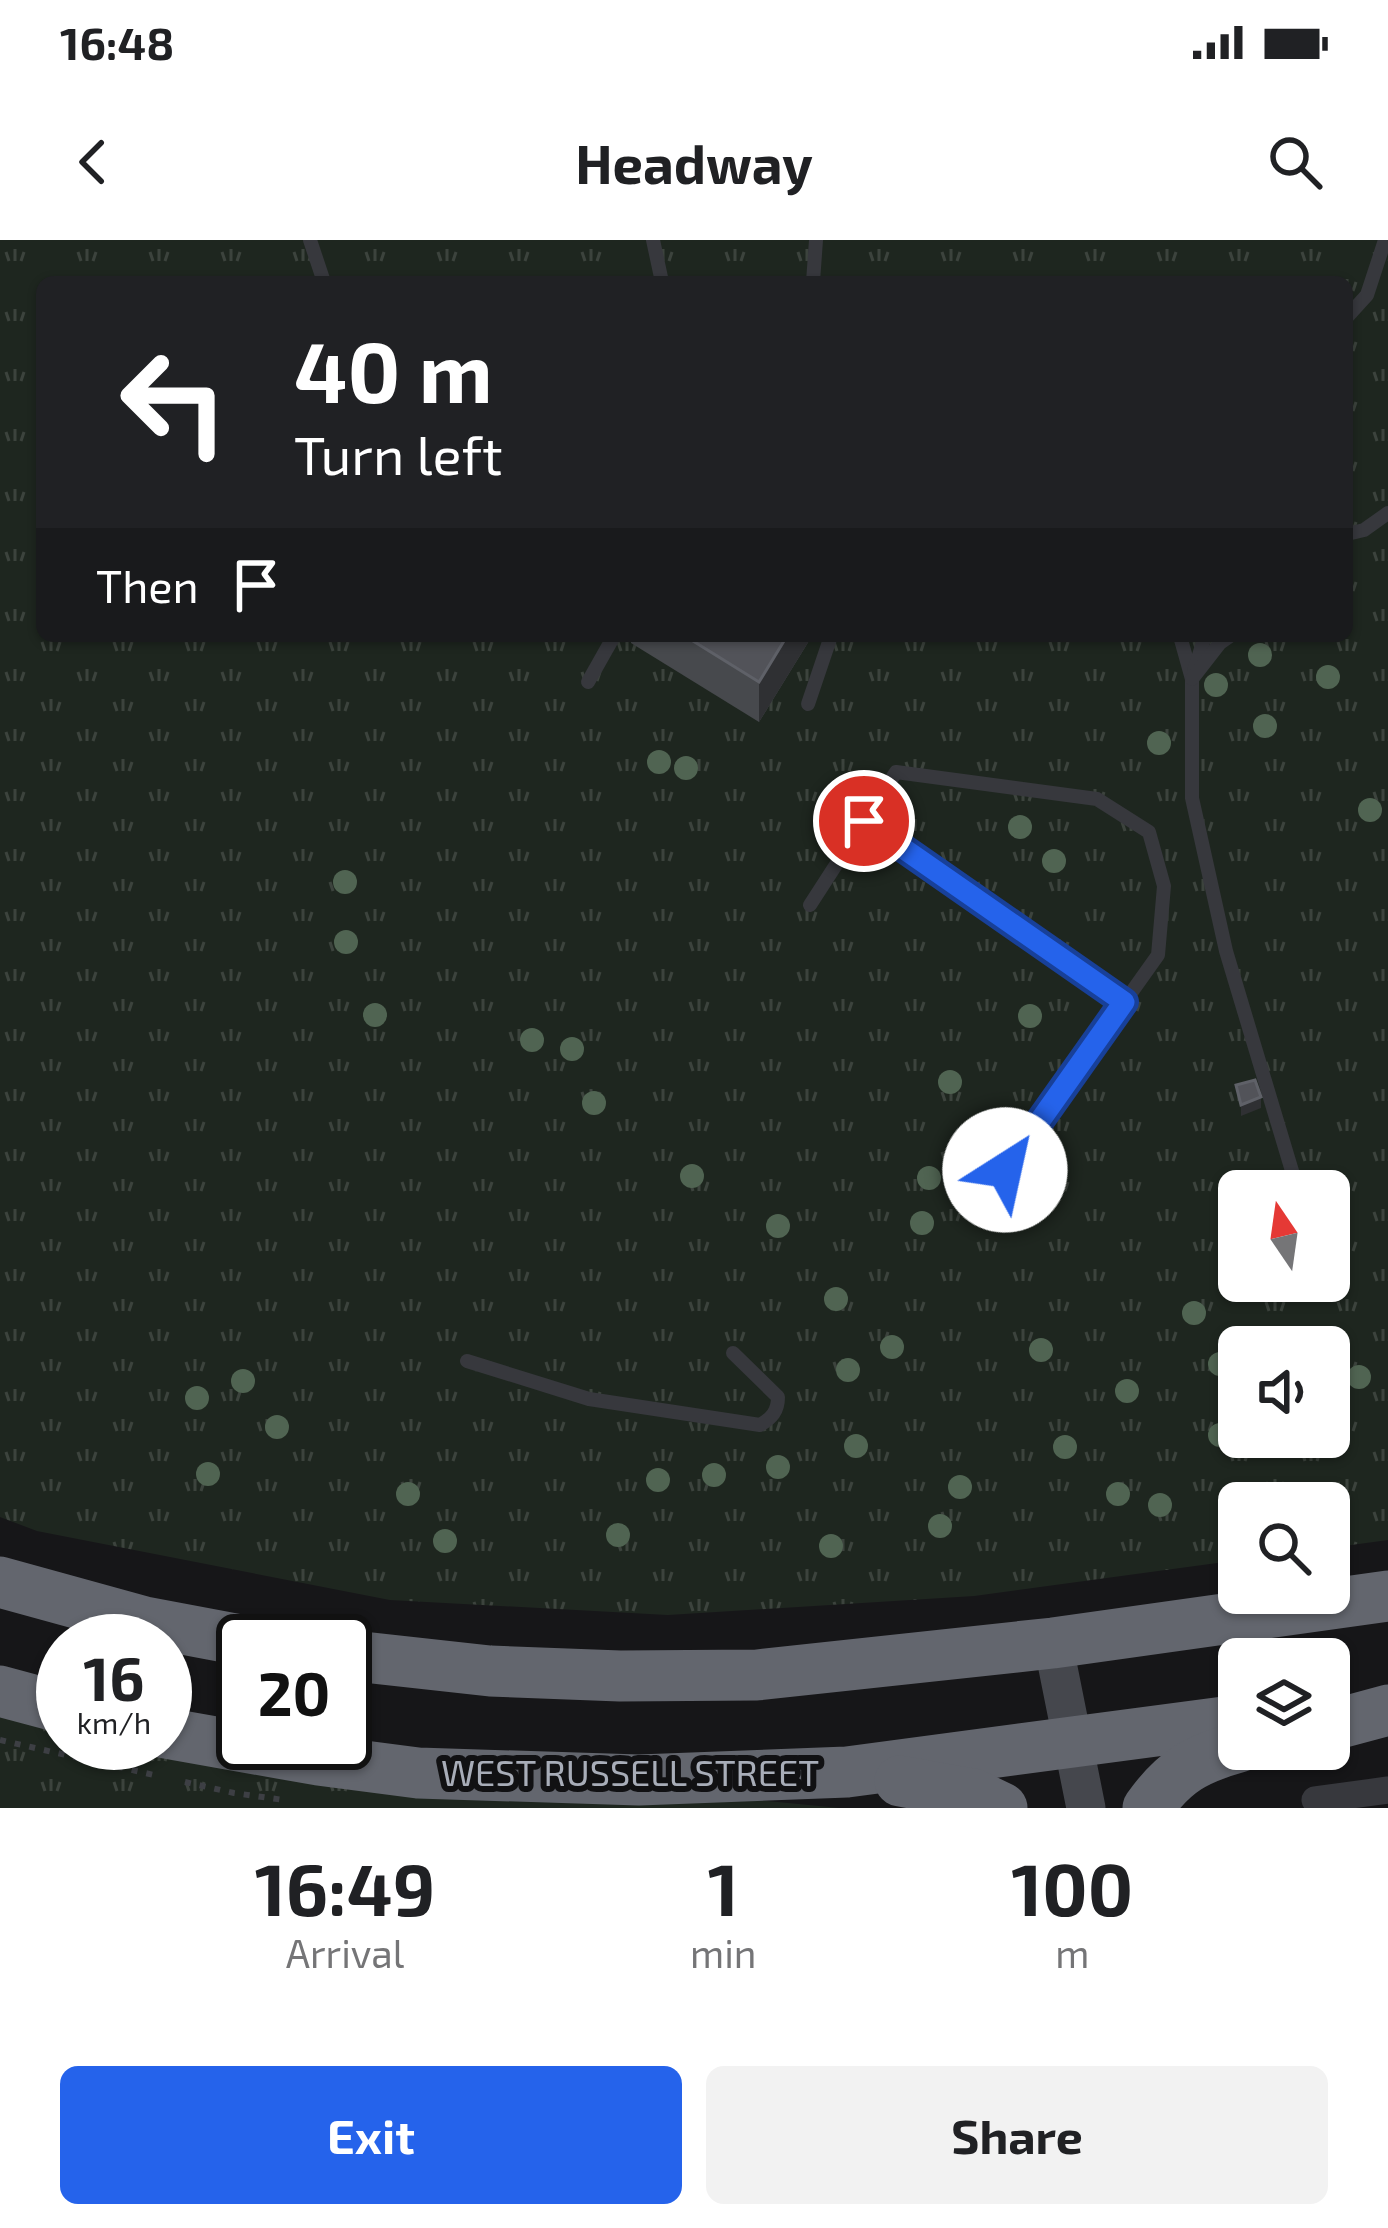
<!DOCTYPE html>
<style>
:root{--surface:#fff;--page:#f2f2f2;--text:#202124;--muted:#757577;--accent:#2563eb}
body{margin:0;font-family:"Exo 2",sans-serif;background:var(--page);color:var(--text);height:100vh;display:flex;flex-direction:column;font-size:45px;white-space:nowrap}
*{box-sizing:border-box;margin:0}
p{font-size:39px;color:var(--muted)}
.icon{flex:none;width:66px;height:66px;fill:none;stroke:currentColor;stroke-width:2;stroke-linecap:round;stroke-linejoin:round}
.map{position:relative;height:1568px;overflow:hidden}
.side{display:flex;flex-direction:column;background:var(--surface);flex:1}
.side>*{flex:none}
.guide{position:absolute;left:36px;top:36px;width:1317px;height:366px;border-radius:18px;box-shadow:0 3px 9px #0004;background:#202124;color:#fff;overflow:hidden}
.needle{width:78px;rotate:347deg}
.tools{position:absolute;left:1218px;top:930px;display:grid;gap:24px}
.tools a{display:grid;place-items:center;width:132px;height:132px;border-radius:18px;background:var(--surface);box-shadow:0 3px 9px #0004;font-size:60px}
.speed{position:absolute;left:36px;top:1374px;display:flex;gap:24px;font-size:60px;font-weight:700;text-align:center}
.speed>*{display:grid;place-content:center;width:156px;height:156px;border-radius:50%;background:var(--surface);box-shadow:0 3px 9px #0004;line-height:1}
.speed small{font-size:30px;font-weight:400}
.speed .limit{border:6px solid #111;border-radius:18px;background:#fff;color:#111}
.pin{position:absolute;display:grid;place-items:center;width:102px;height:102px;color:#fff;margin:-51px;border:6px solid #fff;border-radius:50%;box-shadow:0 3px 12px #0007}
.me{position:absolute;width:132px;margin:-66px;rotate:35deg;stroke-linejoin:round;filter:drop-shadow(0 0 9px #0008)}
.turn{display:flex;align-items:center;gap:42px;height:252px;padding:0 60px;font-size:54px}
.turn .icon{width:156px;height:156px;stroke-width:2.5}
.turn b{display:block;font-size:84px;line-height:102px}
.then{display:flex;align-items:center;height:114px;padding:0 60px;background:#0003;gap:24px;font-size:45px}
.eta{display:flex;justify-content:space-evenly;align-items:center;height:204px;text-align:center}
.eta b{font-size:72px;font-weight:700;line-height:84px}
.primary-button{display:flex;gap:24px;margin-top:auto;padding:24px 60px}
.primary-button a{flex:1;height:138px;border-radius:18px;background:var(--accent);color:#fff;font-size:48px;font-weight:700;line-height:138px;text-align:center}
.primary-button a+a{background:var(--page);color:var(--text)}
.status{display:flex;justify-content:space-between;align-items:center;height:84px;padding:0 60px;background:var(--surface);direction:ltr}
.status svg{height:33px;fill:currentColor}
header{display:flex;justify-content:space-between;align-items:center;height:156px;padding:0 60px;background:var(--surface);font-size:54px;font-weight:700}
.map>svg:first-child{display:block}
</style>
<div class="status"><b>16:48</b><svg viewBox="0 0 49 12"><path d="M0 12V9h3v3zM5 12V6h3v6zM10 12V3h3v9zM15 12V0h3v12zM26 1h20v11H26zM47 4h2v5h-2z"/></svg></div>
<header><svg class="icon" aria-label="back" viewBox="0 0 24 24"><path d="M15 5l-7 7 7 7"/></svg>Headway<svg class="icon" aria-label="search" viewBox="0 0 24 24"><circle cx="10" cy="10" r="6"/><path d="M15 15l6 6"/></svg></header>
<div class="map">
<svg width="1388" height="1568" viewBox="0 0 1388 1568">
<defs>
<pattern id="grass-tufts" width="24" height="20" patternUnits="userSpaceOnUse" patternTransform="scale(3)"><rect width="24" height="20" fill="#1e261f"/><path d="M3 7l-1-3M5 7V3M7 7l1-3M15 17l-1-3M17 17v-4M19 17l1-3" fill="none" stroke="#3c433d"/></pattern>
</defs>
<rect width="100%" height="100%" fill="#161618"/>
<g fill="url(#grass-tufts)" fill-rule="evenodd">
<path d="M 0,0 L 1388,0 L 1388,1300 L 1329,1308 L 1329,1263 L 1239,1263 L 1239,1320 L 974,1356 L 668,1375 L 390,1360 L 37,1291 L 0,1277 ZM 42,42 L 1347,42 L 1347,396 L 42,396 ZM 1239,951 L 1329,951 L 1329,1041 L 1239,1041 ZM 1239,1107 L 1329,1107 L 1329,1197 L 1239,1197 Z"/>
<path d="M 0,1443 L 63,1464 L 63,1503 L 165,1503 L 839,1568 L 0,1568 Z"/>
</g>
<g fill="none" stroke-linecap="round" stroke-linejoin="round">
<g stroke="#3d3f44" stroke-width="6" stroke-dasharray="6 9" stroke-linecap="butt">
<path d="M 0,1500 L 154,1535"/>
<path d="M 185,1542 L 234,1553 L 284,1560"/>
</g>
<g stroke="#37383d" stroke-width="14">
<path d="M 310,0 L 324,42"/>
<path d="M 653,0 L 662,42"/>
<path d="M 813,42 L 816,0"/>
<path d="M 1347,77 L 1367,55 L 1385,0"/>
<path d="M 1347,294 L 1364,290 L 1388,273"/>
<path d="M 1180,396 L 1192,439 L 1192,558 L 1226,711 L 1298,951"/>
<path d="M 1194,431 L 1205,396"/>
<path d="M 1192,439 L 1220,403 L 1230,396"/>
<path d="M 588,442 L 614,396"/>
<path d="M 808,464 L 831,396"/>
<path d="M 864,581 L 1124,762"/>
<path d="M 810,665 L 896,532 L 1097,559 L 1149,592 L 1164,646 L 1158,715 L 1005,930"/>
<path d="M 1329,1016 L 1331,1028 L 1329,1032"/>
<path d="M 1296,1041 L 1307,1051 L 1325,1041"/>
<path d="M 467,1121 L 589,1159 L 760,1185 C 772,1178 778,1171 778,1157 L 733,1113"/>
</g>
<path stroke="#37383d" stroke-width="27" d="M 1315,1560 L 1388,1550"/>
<path stroke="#45474d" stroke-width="39" d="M 1053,1403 L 1086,1568"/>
<g stroke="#63666e" stroke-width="51">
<path d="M 0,1342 L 145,1382 L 246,1401"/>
<path d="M 345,1415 L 490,1431 L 620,1436 L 757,1435 L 1053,1403 L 1388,1356"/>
<path d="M 0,1451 L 63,1468"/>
<path d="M 1329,1486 L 1388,1470"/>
<path d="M 165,1493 L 318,1520 L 418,1533 L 639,1540 L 847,1532 L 1239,1480"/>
<path d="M 900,1541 L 973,1554 L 1002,1568"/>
<path d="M 1148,1568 C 1174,1531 1196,1519 1239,1507"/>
</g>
</g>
<g fill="#506452">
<circle cx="1260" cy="415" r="12"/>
<circle cx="1328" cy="437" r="12"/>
<circle cx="1216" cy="445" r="12"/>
<circle cx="1265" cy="486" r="12"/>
<circle cx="1159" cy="503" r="12"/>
<circle cx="659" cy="522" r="12"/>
<circle cx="686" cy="528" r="12"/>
<circle cx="1370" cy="570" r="12"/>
<circle cx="1020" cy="587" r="12"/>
<circle cx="1054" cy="621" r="12"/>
<circle cx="345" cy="642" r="12"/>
<circle cx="346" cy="702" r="12"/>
<circle cx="375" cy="775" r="12"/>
<circle cx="1030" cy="776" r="12"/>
<circle cx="532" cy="800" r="12"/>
<circle cx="572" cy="809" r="12"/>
<circle cx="950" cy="842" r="12"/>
<circle cx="594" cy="863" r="12"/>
<circle cx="692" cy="936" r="12"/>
<circle cx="929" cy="938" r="12"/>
<circle cx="922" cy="983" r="12"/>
<circle cx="778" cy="986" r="12"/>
<circle cx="836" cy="1059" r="12"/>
<circle cx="1194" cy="1073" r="12"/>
<circle cx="892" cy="1107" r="12"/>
<circle cx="1041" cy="1110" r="12"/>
<circle cx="1220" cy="1124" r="12"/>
<circle cx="848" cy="1130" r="12"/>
<circle cx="1359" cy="1137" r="12"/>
<circle cx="243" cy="1141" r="12"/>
<circle cx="1127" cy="1151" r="12"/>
<circle cx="197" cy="1158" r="12"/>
<circle cx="277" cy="1187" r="12"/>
<circle cx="1220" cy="1195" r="12"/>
<circle cx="856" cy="1206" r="12"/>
<circle cx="1065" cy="1207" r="12"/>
<circle cx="778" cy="1227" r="12"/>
<circle cx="208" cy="1234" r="12"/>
<circle cx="714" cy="1235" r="12"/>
<circle cx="658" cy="1240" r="12"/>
<circle cx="960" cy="1247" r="12"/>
<circle cx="408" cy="1254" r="12"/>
<circle cx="1118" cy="1254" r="12"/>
<circle cx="1160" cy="1265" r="12"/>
<circle cx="940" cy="1286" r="12"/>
<circle cx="618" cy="1295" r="12"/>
<circle cx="445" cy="1301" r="12"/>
<circle cx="831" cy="1306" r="12"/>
</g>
<path fill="#47494d" d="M 631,396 L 812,396 L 759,482 L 631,403 Z"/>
<g fill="#2f3033">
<path d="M 787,396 L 812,396 L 759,482 L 759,442 Z"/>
<path d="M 1261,857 L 1261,868 L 1241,876 L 1241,865 Z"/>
</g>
<g fill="#525359" stroke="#5f6168" stroke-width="3">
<path d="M 685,396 L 787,396 L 759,442 Z"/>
<path d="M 1255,840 L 1261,857 L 1241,865 L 1236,845 Z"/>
</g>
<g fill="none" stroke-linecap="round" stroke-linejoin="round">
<defs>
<path id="route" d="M 864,581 L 1124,762 L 1005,930"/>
</defs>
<use href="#route" stroke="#184099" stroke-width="30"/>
<use href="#route" stroke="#2563eb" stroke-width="21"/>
</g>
<g text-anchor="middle" stroke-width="12" stroke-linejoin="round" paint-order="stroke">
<g font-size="36" fill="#a8adb8" stroke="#111113">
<text x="630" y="1546">WEST RUSSELL STREET</text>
</g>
</g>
</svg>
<div class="tools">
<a><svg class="needle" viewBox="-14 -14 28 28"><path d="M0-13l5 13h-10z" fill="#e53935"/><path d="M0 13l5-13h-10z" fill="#757577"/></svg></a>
<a><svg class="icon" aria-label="sound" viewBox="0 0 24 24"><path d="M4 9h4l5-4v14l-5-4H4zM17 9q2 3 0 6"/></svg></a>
<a><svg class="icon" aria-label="search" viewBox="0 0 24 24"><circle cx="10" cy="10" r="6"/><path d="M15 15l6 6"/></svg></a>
<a><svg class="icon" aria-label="layers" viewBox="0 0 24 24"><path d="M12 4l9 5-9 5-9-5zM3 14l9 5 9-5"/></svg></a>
</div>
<div class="speed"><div>16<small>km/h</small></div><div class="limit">20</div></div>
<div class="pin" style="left:864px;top:581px;background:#d93025"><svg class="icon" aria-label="arrive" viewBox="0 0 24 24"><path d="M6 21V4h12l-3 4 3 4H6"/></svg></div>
<svg class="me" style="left:1005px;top:930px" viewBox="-20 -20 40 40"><circle r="19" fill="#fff"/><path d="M0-13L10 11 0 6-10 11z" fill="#2563eb"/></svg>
<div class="guide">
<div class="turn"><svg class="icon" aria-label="left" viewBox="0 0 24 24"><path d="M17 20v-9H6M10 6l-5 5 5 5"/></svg><div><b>40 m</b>Turn left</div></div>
<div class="then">Then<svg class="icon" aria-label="arrive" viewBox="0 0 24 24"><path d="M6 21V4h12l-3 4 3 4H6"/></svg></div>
</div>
</div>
<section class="side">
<div class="eta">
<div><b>16:49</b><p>Arrival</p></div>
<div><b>1</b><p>min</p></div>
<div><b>100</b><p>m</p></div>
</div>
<div class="primary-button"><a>Exit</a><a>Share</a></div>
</section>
